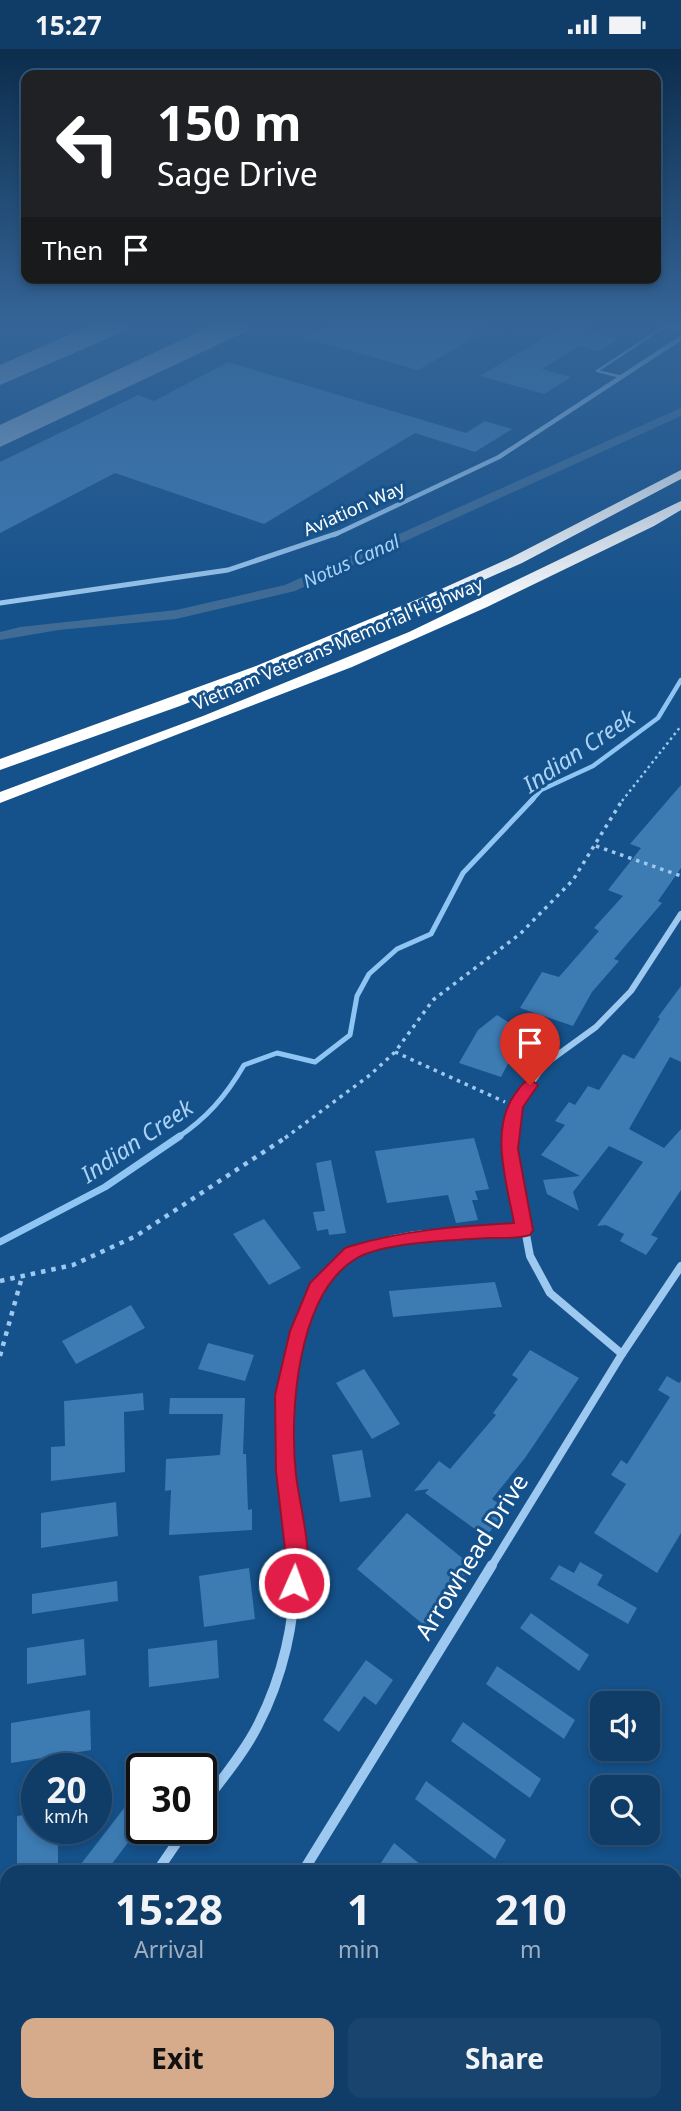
<!DOCTYPE html>
<style>
:root{--surface:#103d68;--page:#19446e;--text:#f1f3f6;--muted:#9caec0;--line:#30567c;--accent:#d6ab8b}
body{margin:0;font-family:"Noto Sans",sans-serif;background:var(--page);color:var(--text);height:100vh;display:flex;flex-direction:column;font-size:26px;white-space:nowrap}
*{box-sizing:border-box;margin:0}
p{font-size:23px;color:var(--muted)}
.icon{flex:none;width:38px;height:38px;fill:none;stroke:currentColor;stroke-width:2;stroke-linecap:round;stroke-linejoin:round}
.map{position:relative;flex:1;overflow:hidden}
.details{position:absolute;left:0px;top:1816px;width:682px;height:247px;display:flex;flex-direction:column;background:var(--surface);border-radius:21px 21px 0 0;box-shadow:0 4px 10px #0003,0 0 0 2px var(--line)}
.details>*{flex:none}
.hud{position:absolute;left:21px;top:21px;width:640px;height:214px;border-radius:14px;box-shadow:0 4px 10px #0003,0 0 0 2px var(--line);background:#202124;color:#fff;overflow:hidden}
.fabs{position:absolute;left:590px;top:1642px;display:grid;gap:14px}
.fabs a{display:grid;place-items:center;width:70px;height:70px;border-radius:14px;background:var(--surface);box-shadow:0 4px 10px #0003,0 0 0 2px var(--line);font-size:35px}
.speed{position:absolute;left:21px;top:1704px;display:flex;gap:14px;font-size:35px;font-weight:700;text-align:center}
.speed>*{display:grid;place-content:center;width:91px;height:91px;border-radius:50%;background:var(--surface);box-shadow:0 4px 10px #0003,0 0 0 2px var(--line);line-height:1}
.speed small{font-size:18px;font-weight:400}
.speed .limit{border:4px solid #111;border-radius:10px;background:#fff;color:#111}
.pin{position:absolute;display:grid;place-items:center;width:60px;height:60px;color:#fff;margin:-72px -30px;border-radius:50% 50% 50% 0;rotate:-45deg;box-shadow:0 0 7px #0007}
.pin .icon{rotate:45deg}
.me{position:absolute;width:77px;margin:-38px;rotate:2deg;stroke-linejoin:round;filter:drop-shadow(0 0 5px #0008)}
.turn{display:flex;align-items:center;gap:24px;height:147px;padding:0 21px;font-size:32px}
.turn .icon{width:91px;height:91px;stroke-width:2.5}
.turn b{display:block;font-size:49px;line-height:60px}
.then{display:flex;align-items:center;height:66px;padding:0 21px;background:#0003;gap:14px;font-size:26px}
.eta{display:flex;justify-content:space-evenly;align-items:center;height:119px;text-align:center}
.eta b{font-size:42px;font-weight:700;line-height:49px}
.cta{display:flex;gap:14px;margin-top:auto;padding:14px 21px}
.cta a{flex:1;height:80px;border-radius:14px;background:var(--accent);color:#111;font-size:28px;font-weight:700;line-height:80px;text-align:center}
.cta a+a{background:var(--page);color:var(--text)}
.status{display:flex;justify-content:space-between;align-items:center;height:49px;padding:0 35px;background:var(--surface);direction:ltr}
.status svg{height:19px;fill:currentColor}
.map>svg:first-child{display:block}
</style>
<div class="status"><b>15:27</b><svg viewBox="0 0 49 12"><path d="M0 12V9h3v3zM5 12V6h3v6zM10 12V3h3v9zM15 12V0h3v12zM26 1h20v11H26zM47 4h2v5h-2z"/></svg></div>
<div class="map">
<svg width="681" height="2062" viewBox="0 0 681 2062">
<rect width="100%" height="100%" fill="#15518a"/>
<g fill="none" stroke-linecap="round" stroke-linejoin="round">
<path stroke="#8fc5f2" stroke-width="4.5" d="M 531,752 L 541,741 L 593,717 L 658,669 L 681,631"/>
<path stroke="#8fc5f2" stroke-width="5" d="M 177,1089 C 207,1069 226,1047 244,1016 L 277,1004 L 315,1013 L 350,986 L 357,947 L 369,925 L 397,900 L 431,885 L 463,824 L 533,750"/>
<path stroke="#8fc5f2" stroke-width="7" d="M 0,1193 L 105,1138 L 180,1087"/>
<path fill="#3f6b95" fill-rule="evenodd" d="M 681,359 L 681,367 L 295,542 L 176,570 L 59,581 L 0,591 L 0,583 L 20,578 L 176,561 L 285,536 Z"/>
<g fill="#8aa8c4" fill-rule="evenodd">
<path d="M 91,276 L 129,276 L 125,282 L 0,336 L 0,316 Z"/>
<path d="M 213,276 L 251,276 L 247,282 L 0,398 L 0,376 Z"/>
</g>
</g>
<g fill="#3d7bb3">
<path d="M 325,276 L 496,276 L 418,321 L 302,288 Z"/>
<path d="M 565,276 L 596,276 L 587,282 L 619,289 L 599,302 L 579,297 L 542,320 L 571,328 L 544,345 L 480,327 Z"/>
<path d="M 228,313 L 466,384 L 485,372 L 512,380 L 475,403 L 415,384 L 264,475 L 115,424 L 0,484 L 0,413 L 138,346 L 154,352 Z"/>
<path d="M 681,736 L 681,819 L 658,852 L 662,854 L 614,910 L 619,912 L 592,943 L 573,977 L 520,959 L 542,923 L 559,928 L 599,882 L 594,879 L 623,847 L 608,841 L 641,799 L 630,795 Z"/>
<path d="M 681,937 L 681,1013 L 670,1008 L 629,1080 L 664,1099 L 681,1080 L 681,1141 L 651,1186 L 658,1189 L 646,1206 L 620,1192 L 624,1185 L 606,1176 L 597,1177 L 643,1113 L 609,1097 L 573,1143 L 579,1162 L 547,1145 L 543,1131 L 580,1127 L 541,1106 L 565,1076 L 555,1072 L 569,1053 L 575,1056 L 588,1037 L 599,1041 L 623,1005 L 634,1010 L 660,970 L 658,968 Z"/>
<path d="M 497,966 L 540,993 L 526,1005 L 516,999 L 501,1028 L 459,1014 L 478,981 Z"/>
<path d="M 474,1089 L 489,1140 L 475,1142 L 478,1151 L 472,1151 L 478,1171 L 456,1174 L 448,1146 L 387,1154 L 375,1102 Z"/>
<path d="M 331,1111 L 346,1184 L 329,1186 L 328,1180 L 317,1182 L 313,1163 L 325,1162 L 316,1114 Z"/>
<path d="M 264,1170 L 301,1219 L 269,1236 L 233,1185 Z"/>
<path d="M 495,1233 L 502,1258 L 393,1268 L 389,1242 Z"/>
<path d="M 131,1256 L 145,1279 L 76,1315 L 62,1292 Z"/>
<path d="M 208,1294 L 254,1306 L 245,1332 L 198,1320 Z"/>
<path d="M 530,1301 L 579,1329 L 525,1409 L 492,1450 L 507,1460 L 486,1488 L 425,1444 L 429,1440 L 414,1442 L 439,1412 L 450,1420 L 496,1366 L 493,1364 L 518,1330 L 512,1326 Z"/>
<path d="M 364,1320 L 400,1375 L 372,1390 L 336,1334 Z"/>
<path d="M 667,1327 L 679,1334 L 681,1332 L 681,1484 L 657,1524 L 594,1484 L 626,1435 L 611,1426 L 621,1411 L 627,1415 L 670,1348 L 658,1341 Z"/>
<path d="M 143,1344 L 144,1361 L 124,1363 L 125,1423 L 51,1432 L 51,1398 L 65,1397 L 64,1352 Z"/>
<path d="M 170,1349 L 245,1349 L 243,1405 L 246,1405 L 248,1461 L 252,1460 L 252,1481 L 169,1486 L 171,1441 L 165,1442 L 166,1410 L 220,1406 L 223,1365 L 169,1365 Z"/>
<path d="M 362,1401 L 371,1448 L 340,1453 L 332,1406 Z"/>
<path d="M 116,1453 L 118,1487 L 41,1499 L 41,1464 Z"/>
<path d="M 407,1464 L 472,1517 L 425,1577 L 357,1520 Z"/>
<path d="M 580,1513 L 603,1526 L 597,1536 L 637,1559 L 628,1575 L 550,1530 L 559,1516 L 574,1524 Z"/>
<path d="M 249,1519 L 255,1570 L 204,1578 L 199,1527 Z"/>
<path d="M 117,1532 L 118,1552 L 32,1565 L 32,1545 Z"/>
<path d="M 531,1564 L 589,1606 L 579,1622 L 520,1579 Z"/>
<path d="M 84,1590 L 86,1626 L 27,1635 L 27,1599 Z"/>
<path d="M 217,1591 L 219,1629 L 149,1638 L 148,1600 Z"/>
<path d="M 366,1611 L 393,1631 L 376,1656 L 364,1647 L 339,1683 L 323,1671 Z"/>
<path d="M 497,1617 L 575,1671 L 564,1690 L 486,1635 Z"/>
<path d="M 90,1661 L 91,1701 L 11,1714 L 11,1674 Z"/>
<path d="M 463,1673 L 541,1730 L 530,1749 L 451,1692 Z"/>
<path d="M 426,1732 L 506,1791 L 495,1810 L 415,1750 Z"/>
<path d="M 142,1736 L 142,1775 L 105,1824 L 74,1824 Z"/>
<path d="M 37,1764 L 37,1780 L 58,1780 L 58,1824 L 17,1824 L 17,1767 Z"/>
<path d="M 394,1794 L 431,1824 L 387,1824 L 379,1817 Z"/>
</g>
<g fill="none" stroke-linecap="round" stroke-linejoin="round">
<path stroke="#9dc8ef" stroke-width="2.5" stroke-dasharray="2.5 3.5" stroke-linecap="butt" d="M 622,752 L 681,677"/>
<g stroke="#9dc8ef" stroke-width="3.5" stroke-dasharray="3.5 5" stroke-linecap="butt">
<path d="M 596,797 L 681,827"/>
<path d="M 395,1003 L 505,1053"/>
<path d="M 285,1089 L 370,1026 L 395,1003 L 433,951 L 520,885 L 573,831 L 623,750"/>
</g>
<g stroke="#9dc8ef" stroke-width="4.5" stroke-dasharray="4.5 6" stroke-linecap="butt">
<path d="M 0,1232 L 73,1216 L 136,1187 L 288,1087"/>
<path d="M 0,1307 L 22,1228"/>
</g>
<g stroke="#9dc8ef" stroke-width="2.5">
<path d="M 666,276 L 681,280"/>
<path d="M 622,328 L 597,322 L 667,276"/>
</g>
<path stroke="#9dc8ef" stroke-width="4.5" d="M 334,486 L 499,408 L 681,289"/>
<path stroke="#9dc8ef" stroke-width="5" d="M 0,554 L 228,521 L 338,484"/>
<path stroke="#9dc8ef" stroke-width="6" d="M 511,1089 L 515,1057 L 545,1015 L 596,978 L 631,942 L 681,865"/>
<g stroke="#9dc8ef" stroke-width="8">
<path d="M 511,1087 L 510,1100 L 530,1207 L 550,1244 L 622,1305"/>
<path d="M 295,1518 C 291,1436 261,1248 355,1203 C 405,1179 470,1183 524,1181"/>
<path d="M 491,1518 L 622,1305 L 681,1217"/>
</g>
<g stroke="#9dc8ef" stroke-width="10">
<path d="M 201,1758 C 220,1732 242,1707 257,1678 C 282,1630 297,1570 294,1516"/>
<path d="M 156,1824 L 186,1780"/>
<path d="M 302,1824 L 492,1516"/>
<path d="M 0,1885 L 7,1886"/>
<path d="M 150,2062 L 154,2056"/>
</g>
<g fill="#fff" fill-rule="evenodd">
<path d="M 681,421 L 681,430 L 522,514 L 353,589 L 180,657 L 0,721 L 0,710 L 256,617 L 428,546 L 512,508 Z"/>
<path d="M 681,452 L 681,461 L 654,477 L 487,558 L 352,618 L 0,754 L 0,743 L 203,667 L 409,583 Z"/>
</g>
<g stroke="#fff" stroke-width="8" stroke-dasharray="18 8" stroke-linecap="butt">
<path d="M 676,1856 L 681,1844"/>
<path d="M 676,1916 L 681,1904"/>
<path d="M 581,2062 L 583,2056"/>
<path d="M 610,2062 L 613,2056"/>
</g>
</g>
<linearGradient id="sky" x2="0" y2="1"><stop stop-color="#0c2d4c"/><stop offset="0.49" stop-color="#356598"/><stop offset="1" stop-color="#356598" stop-opacity="0"/></linearGradient>
<rect width="681" height="565" fill="url(#sky)"/>
<path fill="#e11d48" stroke="#92132f" stroke-width="2" d="M 530,1030 L 538,1036 L 523,1058 L 518,1100 L 533,1181 L 530,1186 C 517,1190 502,1189 488,1189 C 455,1191 385,1193 357,1209 C 297,1244 289,1364 296,1426 C 300,1461 316,1508 302,1542 L 294,1545 L 287,1542 L 284,1534 L 286,1509 L 276,1422 L 275,1346 L 290,1282 L 310,1234 L 345,1199 L 351,1197 C 405,1181 458,1177 514,1174 C 507,1135 489,1080 515,1045 C 520,1039 522,1033 530,1030 Z"/>
<g text-anchor="middle" stroke-width="6" stroke-linejoin="round" paint-order="stroke">
<g font-size="18" fill="#fff" stroke="#15518a">
<text transform="translate(354 460) rotate(-24)" y="6">Aviation Way</text>
<text transform="translate(338 595) rotate(-23)" y="6">Vietnam Veterans Memorial Highway</text>
</g>
<g font-size="19" font-style="italic" fill="#a8d2f6" stroke="#15518a">
<text transform="translate(351 512) rotate(-24)" y="7">Notus Canal</text>
</g>
<g font-size="23" font-style="italic" fill="#a8d2f6" stroke="#15518a">
<text transform="translate(579 702) rotate(-34)" y="8">Indian Creek</text>
<text transform="translate(137 1092) rotate(-34)" y="8">Indian Creek</text>
</g>
<g font-size="24" fill="#fff" stroke="#15518a">
<text transform="translate(472 1508) rotate(-58)" y="8">Arrowhead Drive</text>
</g>
</g>
</svg>
<div class="fabs">
<a><svg class="icon" aria-label="sound" viewBox="0 0 24 24"><path d="M4 9h4l5-4v14l-5-4H4zM17 9q2 3 0 6"/></svg></a>
<a><svg class="icon" aria-label="search" viewBox="0 0 24 24"><circle cx="10" cy="10" r="6"/><path d="M15 15l6 6"/></svg></a>
</div>
<div class="speed"><div>20<small>km/h</small></div><div class="limit">30</div></div>
<div class="pin" style="left:530px;top:1036px;background:#d93025"><svg class="icon" aria-label="arrive" viewBox="0 0 24 24"><path d="M6 21V4h12l-3 4 3 4H6"/></svg></div>
<svg class="me" style="left:294px;top:1534px" viewBox="-20 -20 40 40"><circle r="17" fill="#e11d48" stroke="#fff" stroke-width="3"/><path d="M0-11L8 9 0 5-8 9z" fill="#fff"/></svg>
<div class="hud">
<div class="turn"><svg class="icon" aria-label="left" viewBox="0 0 24 24"><path d="M17 20v-9H6M10 6l-5 5 5 5"/></svg><div><b>150 m</b>Sage Drive</div></div>
<div class="then">Then<svg class="icon" aria-label="arrive" viewBox="0 0 24 24"><path d="M6 21V4h12l-3 4 3 4H6"/></svg></div>
</div>
<section class="details">
<div class="eta">
<div><b>15:28</b><p>Arrival</p></div>
<div><b>1</b><p>min</p></div>
<div><b>210</b><p>m</p></div>
</div>
<div class="cta"><a>Exit</a><a>Share</a></div>
</section>
</div>
